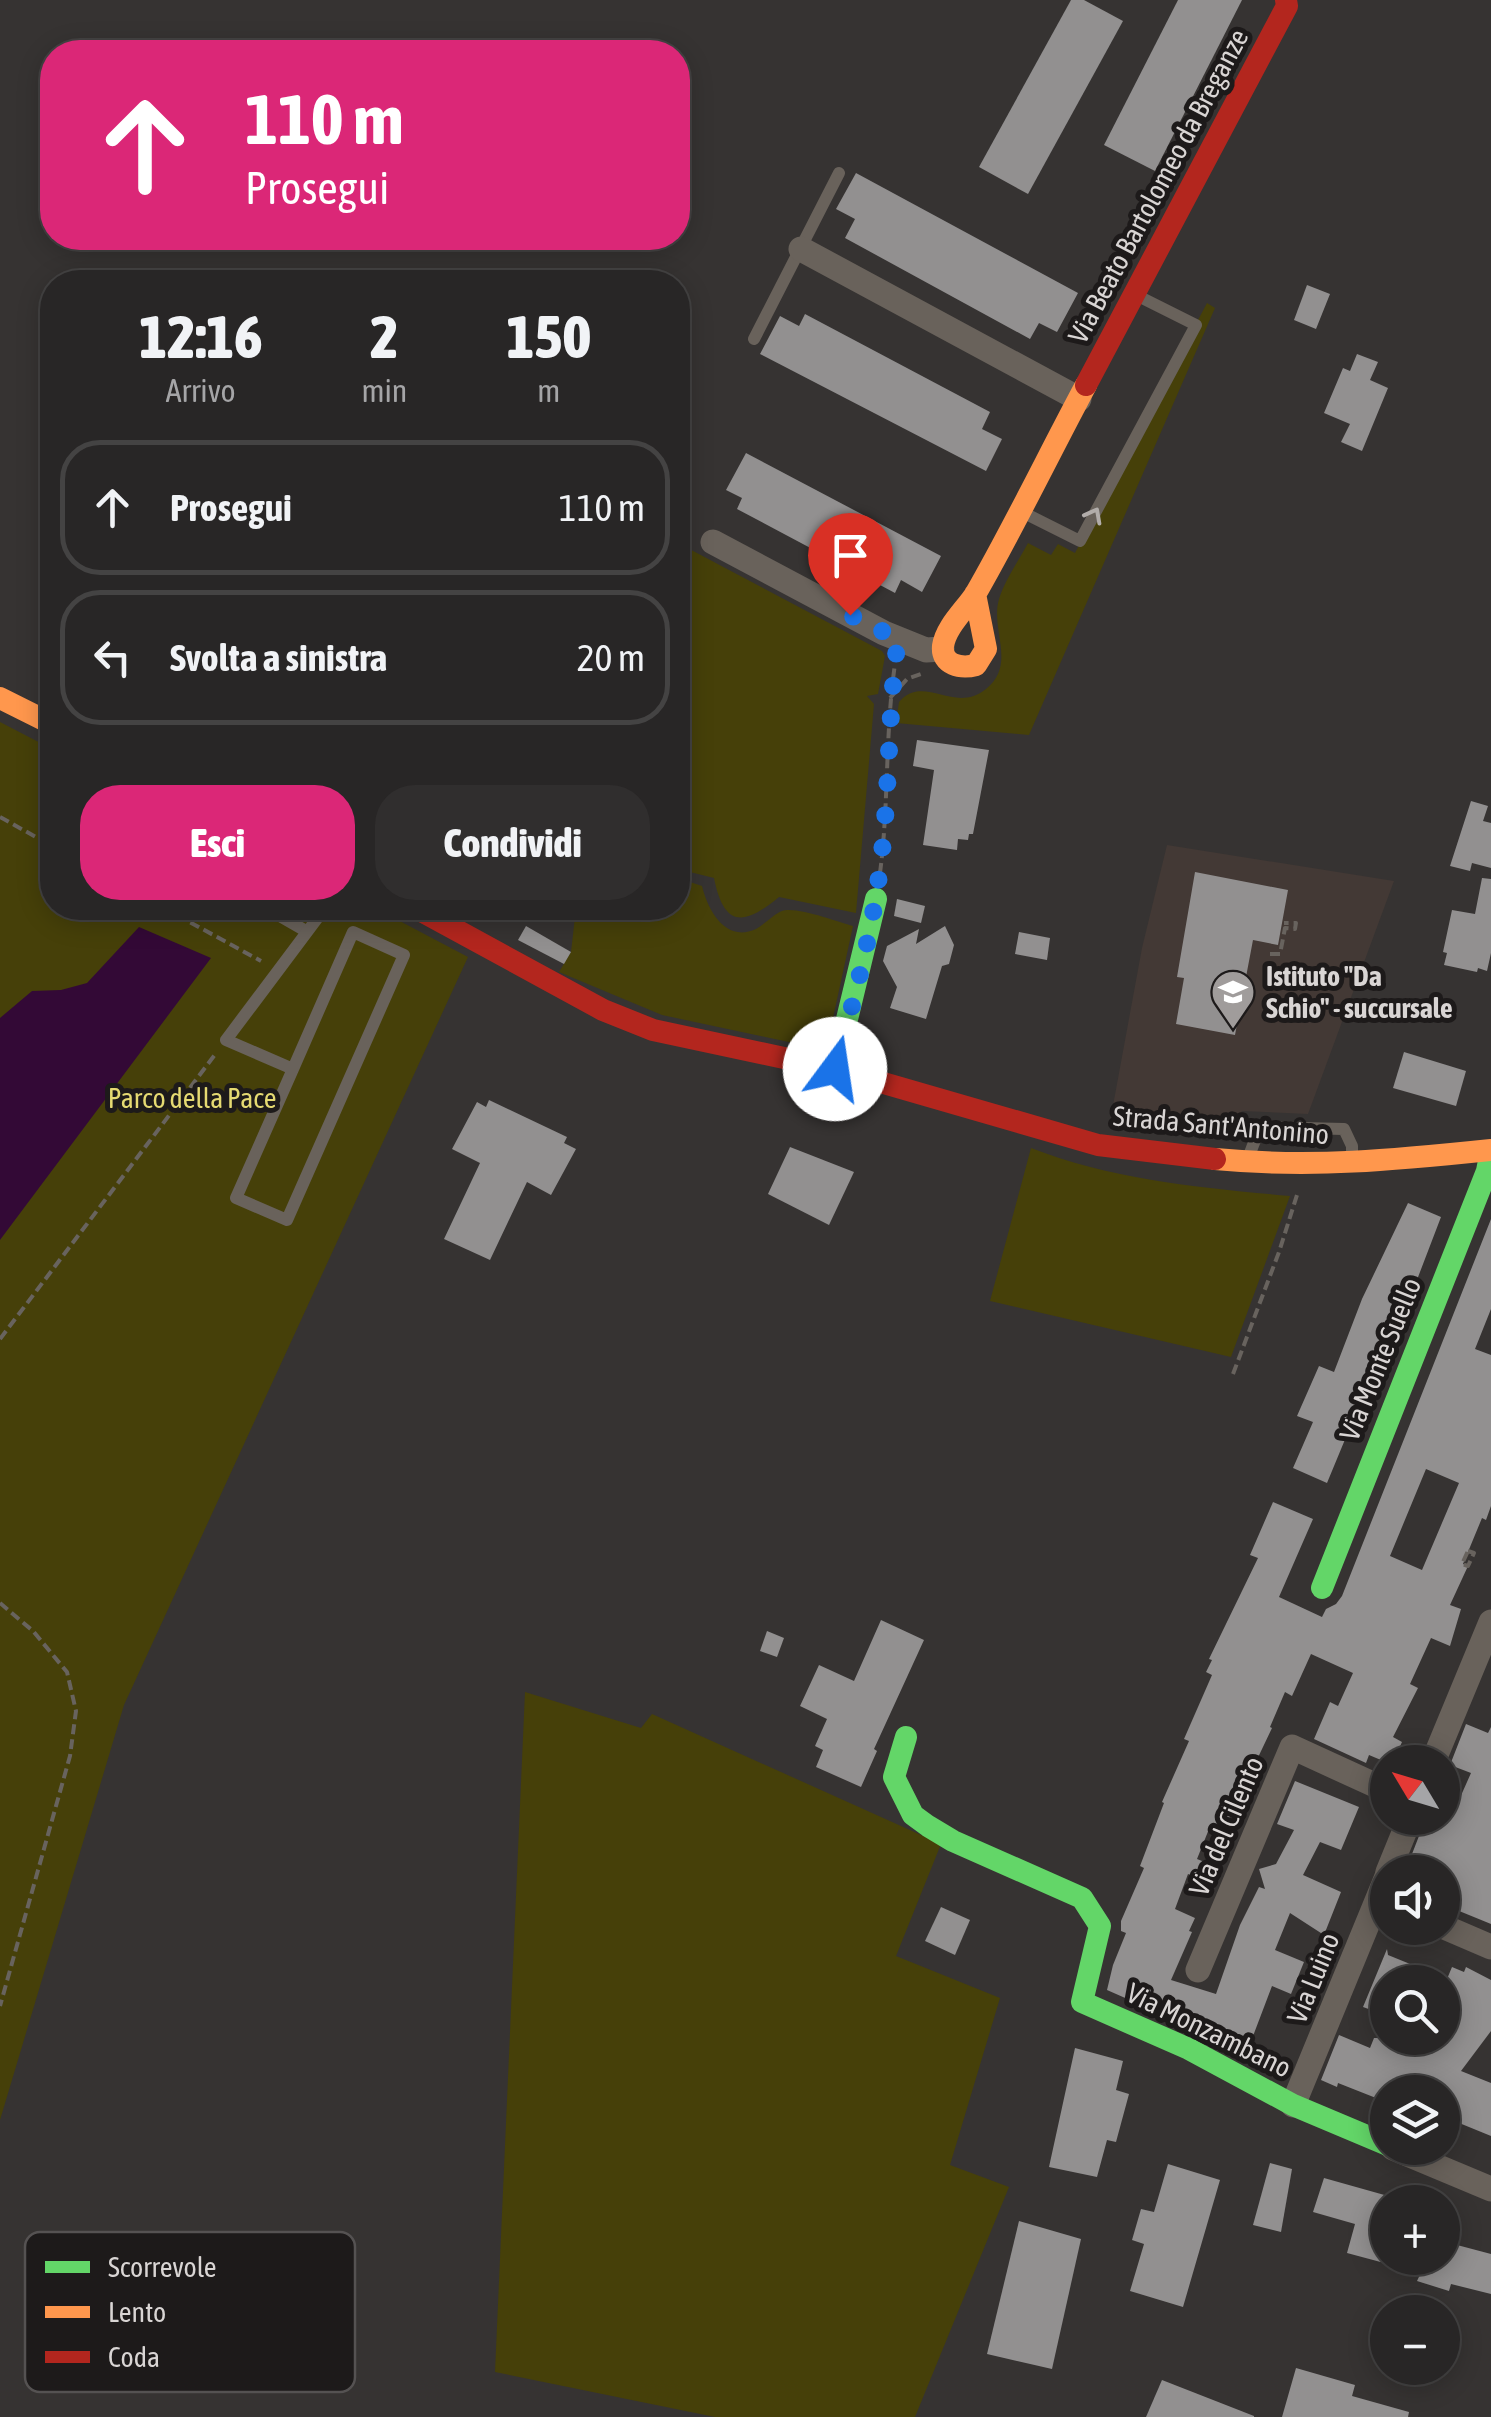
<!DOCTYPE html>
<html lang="it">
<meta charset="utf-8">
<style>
:root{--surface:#282626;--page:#302e2e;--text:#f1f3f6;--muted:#a5a5a7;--line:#444343;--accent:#db2777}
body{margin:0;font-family:"Asap Condensed",sans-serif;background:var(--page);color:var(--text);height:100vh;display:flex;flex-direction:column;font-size:38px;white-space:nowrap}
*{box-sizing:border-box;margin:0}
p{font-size:32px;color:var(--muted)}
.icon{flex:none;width:55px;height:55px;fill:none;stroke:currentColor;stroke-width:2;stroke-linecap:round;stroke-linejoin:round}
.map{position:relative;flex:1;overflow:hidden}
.panel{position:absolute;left:40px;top:270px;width:650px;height:650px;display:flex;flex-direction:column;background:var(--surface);border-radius:40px;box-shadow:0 5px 25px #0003,0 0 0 2px var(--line)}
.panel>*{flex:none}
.hud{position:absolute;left:40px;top:40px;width:650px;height:210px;border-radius:40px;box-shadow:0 5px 25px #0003,0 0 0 2px var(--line);background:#db2777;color:#fff;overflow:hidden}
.needle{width:65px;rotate:308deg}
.tools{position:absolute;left:1370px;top:1745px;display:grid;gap:20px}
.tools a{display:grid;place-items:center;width:90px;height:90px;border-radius:50%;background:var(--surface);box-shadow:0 5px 25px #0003,0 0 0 2px var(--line);font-size:50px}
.pin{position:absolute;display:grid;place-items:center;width:85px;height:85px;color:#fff;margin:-102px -42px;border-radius:50% 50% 50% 0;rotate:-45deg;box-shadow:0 0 10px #0007}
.pin .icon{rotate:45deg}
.me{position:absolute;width:110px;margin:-55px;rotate:14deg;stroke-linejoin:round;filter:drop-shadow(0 0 8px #0008)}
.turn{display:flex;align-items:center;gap:35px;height:210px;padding:0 40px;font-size:45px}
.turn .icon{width:130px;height:130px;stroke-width:2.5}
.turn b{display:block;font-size:70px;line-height:85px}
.eta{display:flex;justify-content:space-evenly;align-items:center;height:170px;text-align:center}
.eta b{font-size:60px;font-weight:800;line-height:70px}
.action{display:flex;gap:20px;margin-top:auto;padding:20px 40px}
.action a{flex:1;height:115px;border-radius:40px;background:var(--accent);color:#fff;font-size:40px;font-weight:800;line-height:115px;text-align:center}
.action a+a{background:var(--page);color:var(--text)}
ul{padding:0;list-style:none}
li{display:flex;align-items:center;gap:30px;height:135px;margin:0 20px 15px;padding:0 20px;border:5px solid var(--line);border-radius:40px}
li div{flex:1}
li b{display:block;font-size:38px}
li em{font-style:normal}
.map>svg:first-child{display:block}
</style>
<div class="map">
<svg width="1491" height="2417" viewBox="0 0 1491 2417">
<rect width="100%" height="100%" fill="#363332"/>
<path fill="#433935" d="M 1167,845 L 1394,881 L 1308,1114 L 1242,1111 L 1226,1135 L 1110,1122 L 1142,948 Z"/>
<g fill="#464009">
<path d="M 1207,303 L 1215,308 L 1029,735 L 896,723 L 899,702 C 924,673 954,715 986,689 C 1017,664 990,630 999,599 C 1005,580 1019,560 1028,543 L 1051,555 L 1058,544 L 1075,553 Z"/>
<path d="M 678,543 L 882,651 L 885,656 L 878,694 L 867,696 L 874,704 L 856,913 L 779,897 C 744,926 724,928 714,878 L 678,869 Z"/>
<path d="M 0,722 L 52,749 L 52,908 L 375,908 L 468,957 L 124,1705 L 0,2120 Z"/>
<path d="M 678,878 L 702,886 C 708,911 726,943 756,929 C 765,924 774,914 782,911 C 796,906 838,922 853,926 L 826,1050 L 662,1015 L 559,972 L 571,952 L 576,908 L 678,908 Z"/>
<path d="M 1031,1148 C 1113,1180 1202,1188 1290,1196 L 1231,1357 L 990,1301 Z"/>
<path d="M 525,1692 L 641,1728 L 652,1714 L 941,1844 L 896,1956 L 1000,1998 L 950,2165 L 1009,2187 L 915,2417 L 715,2417 L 495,2372 Z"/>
</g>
<path fill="#330936" d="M 139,927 L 211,958 L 0,1240 L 0,1018 L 32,991 L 61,990 L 87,983 Z"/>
<g fill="#929090" fill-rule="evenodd">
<path d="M 1071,0 L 1084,0 L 1123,21 L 1028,194 L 979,167 Z"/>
<path d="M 1178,0 L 1242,0 L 1155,171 L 1104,145 Z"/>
<path d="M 856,173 L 1078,293 L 1057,332 L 1039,323 L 1030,339 L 845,238 L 855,219 L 836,209 Z"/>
<path d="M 1307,285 L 1330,294 L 1316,329 L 1294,320 Z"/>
<path d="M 805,314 L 990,412 L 982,429 L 1002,439 L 986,471 L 760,354 L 780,316 L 799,326 Z"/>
<path d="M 1357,354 L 1378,362 L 1370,380 L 1388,388 L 1362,451 L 1341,442 L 1350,424 L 1324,413 L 1343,368 L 1350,371 Z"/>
<path d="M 746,453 L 941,556 L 922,592 L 901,580 L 895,593 L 737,509 L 742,498 L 726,490 Z"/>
<path d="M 917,740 L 989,750 L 973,834 L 969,834 L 968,840 L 958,839 L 957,850 L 923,845 L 934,770 L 913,766 Z"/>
<path d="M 1471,801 L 1488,806 L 1483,821 L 1491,823 L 1491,868 L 1472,863 L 1470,871 L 1450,866 Z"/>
<path d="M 1195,872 L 1288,890 L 1278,945 L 1253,940 L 1235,1035 L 1176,1024 L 1184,978 L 1177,977 Z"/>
<path d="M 1482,878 L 1491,879 L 1491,953 L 1487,971 L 1478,968 L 1477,972 L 1444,965 L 1447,953 L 1443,952 L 1452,910 L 1475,914 Z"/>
<path d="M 897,899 L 925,906 L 921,923 L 894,916 Z"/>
<path d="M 526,926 L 571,952 L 564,964 L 518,940 Z"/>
<path d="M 945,926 L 954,945 L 949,964 L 942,966 L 926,1019 L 890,1008 L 897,987 L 883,961 L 887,946 L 919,929 L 916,944 Z"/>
<path d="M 1019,932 L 1050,938 L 1047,960 L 1015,954 Z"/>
<path d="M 1404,1052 L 1466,1071 L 1456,1106 L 1393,1088 Z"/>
<path d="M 489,1100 L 567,1137 L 564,1143 L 576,1149 L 551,1195 L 527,1182 L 490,1260 L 444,1239 L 480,1163 L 452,1149 L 477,1102 L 486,1107 Z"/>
<path d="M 790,1147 L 854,1172 L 829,1225 L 768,1194 Z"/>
<path d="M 1408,1203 L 1441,1217 L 1360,1429 L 1351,1425 L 1327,1483 L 1293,1468 L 1313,1422 L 1297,1416 L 1319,1366 L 1334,1372 L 1362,1299 Z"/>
<path d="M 1491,1219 L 1491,1309 L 1475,1349 L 1491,1355 L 1491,1506 L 1486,1520 L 1482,1518 L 1463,1564 L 1468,1566 L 1450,1605 L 1461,1609 L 1450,1646 L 1431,1638 L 1410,1684 L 1418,1688 L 1393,1737 L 1402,1742 L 1393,1762 L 1388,1763 L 1369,1755 L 1366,1763 L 1314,1739 L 1330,1702 L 1338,1706 L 1353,1673 L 1311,1654 L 1292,1696 L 1285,1692 L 1270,1727 L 1272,1728 L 1224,1829 L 1211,1824 L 1197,1859 L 1202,1861 L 1196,1877 L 1188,1874 L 1175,1909 L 1195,1918 L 1189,1931 L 1192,1932 L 1171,1980 L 1216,1994 L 1240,1925 L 1259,1887 L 1265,1889 L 1259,1869 L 1276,1864 L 1294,1830 L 1277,1824 L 1295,1781 L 1359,1807 L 1341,1850 L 1320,1842 L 1303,1875 L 1341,1892 L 1324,1935 L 1290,1913 L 1275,1950 L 1304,1962 L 1291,1994 L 1272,1986 L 1250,2044 L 1243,2041 L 1239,2052 L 1198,2030 L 1107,1990 L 1113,1965 L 1126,1933 L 1121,1931 L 1121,1921 L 1144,1868 L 1140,1866 L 1164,1803 L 1162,1802 L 1189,1741 L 1184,1739 L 1212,1675 L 1206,1672 L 1212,1660 L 1209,1659 L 1258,1558 L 1250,1555 L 1273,1502 L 1313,1519 L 1279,1597 L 1322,1617 L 1326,1609 L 1336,1604 L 1342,1596 ZM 1426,1469 L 1459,1483 L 1422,1570 L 1390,1556 Z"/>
<path d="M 881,1620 L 924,1640 L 874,1749 L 877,1751 L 861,1787 L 816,1767 L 823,1750 L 815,1746 L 827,1719 L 800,1706 L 819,1665 L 854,1681 Z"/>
<path d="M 767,1631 L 784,1638 L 777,1657 L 760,1651 Z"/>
<path d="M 1466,1724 L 1488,1733 L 1491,1727 L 1491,1924 L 1442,1904 L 1442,1872 L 1405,1872 L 1426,1818 L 1451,1818 L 1471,1773 L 1450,1765 Z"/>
<path d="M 941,1907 L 970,1920 L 955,1955 L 925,1941 Z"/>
<path d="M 1387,1949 L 1388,1955 L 1447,1979 L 1452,1967 L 1464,1972 L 1466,1967 L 1491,1980 L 1491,2031 L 1461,2071 L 1491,2083 L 1491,2136 L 1442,2116 L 1442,2092 L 1379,2092 L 1376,2098 L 1338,2083 L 1337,2087 L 1321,2080 L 1339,2035 L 1370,2048 L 1374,2038 L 1442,2038 L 1442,2024 L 1452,2001 L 1442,1997 L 1442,1982 L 1388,1982 L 1388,2016 L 1363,2007 Z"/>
<path d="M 1075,2048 L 1123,2061 L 1116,2090 L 1129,2094 L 1116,2142 L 1107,2140 L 1097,2177 L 1049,2167 Z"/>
<path d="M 1270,2163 L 1292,2169 L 1281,2232 L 1253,2225 Z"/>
<path d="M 1168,2164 L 1220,2180 L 1183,2307 L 1130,2291 L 1144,2244 L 1132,2240 L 1141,2209 L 1154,2212 Z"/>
<path d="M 1324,2178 L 1388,2196 L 1388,2264 L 1347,2253 L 1355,2224 L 1313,2212 Z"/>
<path d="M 1019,2221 L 1081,2239 L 1052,2369 L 987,2354 Z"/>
<path d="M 1442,2241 L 1491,2254 L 1491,2294 L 1451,2284 L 1449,2291 L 1417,2281 L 1428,2258 L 1442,2258 Z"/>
<path d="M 1296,2368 L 1355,2385 L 1352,2396 L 1409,2412 L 1408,2417 L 1282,2417 Z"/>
<path d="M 1162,2380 L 1254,2416 L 1254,2417 L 1146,2417 Z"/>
</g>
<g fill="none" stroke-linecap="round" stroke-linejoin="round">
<g stroke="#68635e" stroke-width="4" stroke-dasharray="10 5" stroke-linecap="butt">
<path d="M 890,698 L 907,679 L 921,674"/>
<path d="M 0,817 L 52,846"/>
<path d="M 880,873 C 889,804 885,732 895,664"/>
<path d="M 164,908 L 261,961"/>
<path d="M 1270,954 L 1280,954 L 1285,928 L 1295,929 L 1296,923 L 1284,923"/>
<path d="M 0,1339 L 217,1052"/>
<path d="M 1233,1374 L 1279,1252 L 1297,1195"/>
<path d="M 1468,1551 L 1474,1553 L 1468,1566 L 1462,1564 Z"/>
<path d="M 0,1603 L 33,1631 L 67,1672 L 76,1711 L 70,1756 L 0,2006"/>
</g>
<g stroke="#69625b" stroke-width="12">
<path d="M 754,339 L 839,173"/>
<path d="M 1022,512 L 1080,541 L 1196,325 L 1138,296"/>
<path d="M 266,908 L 306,931"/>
<path d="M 293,1069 L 353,932 L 404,955 L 287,1220 L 236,1198 L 293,1069 L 226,1040 L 325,908"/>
<path d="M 1247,1161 L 1260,1127 L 1344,1129 L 1352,1146 L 1352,1162"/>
</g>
<g stroke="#69625b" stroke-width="25">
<path d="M 801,249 L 1079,399"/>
<path d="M 713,542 L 884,633 L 926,650 L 942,649"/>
<path d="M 1433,1762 L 1491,1622"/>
<path d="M 1388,1872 L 1410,1818"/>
<path d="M 1442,1926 L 1491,1947"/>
<path d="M 1198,1970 L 1292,1747 L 1388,1791"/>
<path d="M 1293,2105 L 1388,1874"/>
<path d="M 1393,2148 L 1491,2189"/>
</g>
<g stroke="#63d668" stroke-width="22">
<path d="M 835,1069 L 876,899"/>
<path d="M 1322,1588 L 1487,1171 L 1491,1151"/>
<path d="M 906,1737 L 894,1777 L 913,1815 L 928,1826 L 953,1841 L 1082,1898 L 1100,1926 L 1082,2002 L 1189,2049 L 1293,2105 L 1388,2145"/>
</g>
<g stroke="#ff974d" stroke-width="22">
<path d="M 975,594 L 986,649 L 976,665 C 961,669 941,665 943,646 C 946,626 966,609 976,593 C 1015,525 1049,454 1086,385"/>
<path d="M 0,698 L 52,724"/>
<path d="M 1215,1159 C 1312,1168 1395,1160 1491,1150"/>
</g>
<g stroke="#b3261e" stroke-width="22">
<path d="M 1086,385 L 1287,6 L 1286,0"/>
<path d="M 416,908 L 603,1010 L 653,1030 L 835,1069 L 1098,1145 L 1215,1159"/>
</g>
</g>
<defs><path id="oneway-chevron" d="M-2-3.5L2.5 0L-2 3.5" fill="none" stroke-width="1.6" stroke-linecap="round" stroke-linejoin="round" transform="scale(2.5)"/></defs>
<use stroke="#b2adaa" href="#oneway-chevron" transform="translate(1094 515) rotate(-62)"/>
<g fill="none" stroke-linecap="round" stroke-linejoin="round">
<path stroke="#1a73e8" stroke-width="18" stroke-dasharray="0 32.4" d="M 835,1069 C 854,1001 873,930 881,860 C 890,786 888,712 898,639 L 850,615"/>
</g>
<defs>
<symbol id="school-pin" viewBox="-11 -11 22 30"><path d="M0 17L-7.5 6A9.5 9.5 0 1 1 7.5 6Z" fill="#a09c9b" stroke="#1d1a1a"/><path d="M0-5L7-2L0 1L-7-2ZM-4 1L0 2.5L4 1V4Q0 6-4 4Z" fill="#fff"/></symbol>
</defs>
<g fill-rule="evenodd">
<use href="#school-pin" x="1208" y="967" width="50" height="68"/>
</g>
<g text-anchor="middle" stroke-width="10" stroke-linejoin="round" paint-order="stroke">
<g font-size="28" fill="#d9d5d4" stroke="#1d1a1a">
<text transform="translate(1158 186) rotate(-62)" y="10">Via Beato Bartolomeo da Breganze</text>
<text transform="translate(1221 1125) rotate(5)" y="10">Strada Sant'Antonino</text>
<text transform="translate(1380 1359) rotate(-68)" y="10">Via Monte Suello</text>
<text transform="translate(1226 1826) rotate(-67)" y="10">Via del Cilento</text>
<text transform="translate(1313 1978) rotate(-68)" y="10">Via Luino</text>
<text transform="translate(1209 2030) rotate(26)" y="10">Via Monzambano</text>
</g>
<g font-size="28" font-weight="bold" fill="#d9d5d4" stroke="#1d1a1a" text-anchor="start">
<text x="1266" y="986">Istituto "Da<tspan x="1266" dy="32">Schio" - succursale</tspan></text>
</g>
<g font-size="28" fill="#e5da72" stroke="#1d1a1a">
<text x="192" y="1108">Parco della Pace</text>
</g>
</g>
<rect x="25" y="2232" width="330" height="160" rx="15" fill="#1d1a1a" stroke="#555252" stroke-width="2.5"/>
<rect x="45" y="2261" width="45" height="12" fill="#63d668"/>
<rect x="45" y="2306" width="45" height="12" fill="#ff974d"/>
<rect x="45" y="2351" width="45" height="12" fill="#b3261e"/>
<g font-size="28" fill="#d9d5d4">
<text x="108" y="2277">Scorrevole</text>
<text x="108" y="2322">Lento</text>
<text x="108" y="2367">Coda</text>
</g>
</svg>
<div class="tools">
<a><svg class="needle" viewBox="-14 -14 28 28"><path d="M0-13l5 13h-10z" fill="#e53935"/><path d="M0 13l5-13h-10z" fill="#a5a5a7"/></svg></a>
<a><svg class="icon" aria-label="sound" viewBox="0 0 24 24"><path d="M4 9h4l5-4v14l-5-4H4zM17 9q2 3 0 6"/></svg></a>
<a><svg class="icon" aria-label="search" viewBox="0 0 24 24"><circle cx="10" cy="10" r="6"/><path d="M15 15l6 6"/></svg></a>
<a><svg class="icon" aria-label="layers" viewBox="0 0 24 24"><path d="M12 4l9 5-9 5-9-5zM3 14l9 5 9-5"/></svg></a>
<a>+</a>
<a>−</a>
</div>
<div class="pin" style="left:850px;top:615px;background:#d93025"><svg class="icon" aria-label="arrive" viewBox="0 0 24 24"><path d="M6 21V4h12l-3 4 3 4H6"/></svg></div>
<svg class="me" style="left:835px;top:1069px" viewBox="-20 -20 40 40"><circle r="19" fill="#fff"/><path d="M0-13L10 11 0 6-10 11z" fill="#1a73e8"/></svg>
<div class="hud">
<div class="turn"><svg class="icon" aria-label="ahead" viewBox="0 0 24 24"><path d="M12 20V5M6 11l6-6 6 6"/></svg><div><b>110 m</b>Prosegui</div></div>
</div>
<section class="panel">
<div class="eta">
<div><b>12:16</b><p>Arrivo</p></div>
<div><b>2</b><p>min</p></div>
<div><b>150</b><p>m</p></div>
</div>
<ul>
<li><svg class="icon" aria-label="ahead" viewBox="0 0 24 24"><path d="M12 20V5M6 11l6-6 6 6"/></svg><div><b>Prosegui</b></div><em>110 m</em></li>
<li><svg class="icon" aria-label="left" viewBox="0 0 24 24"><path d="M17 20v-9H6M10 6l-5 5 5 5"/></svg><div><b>Svolta a sinistra</b></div><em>20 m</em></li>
</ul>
<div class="action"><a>Esci</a><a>Condividi</a></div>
</section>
</div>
